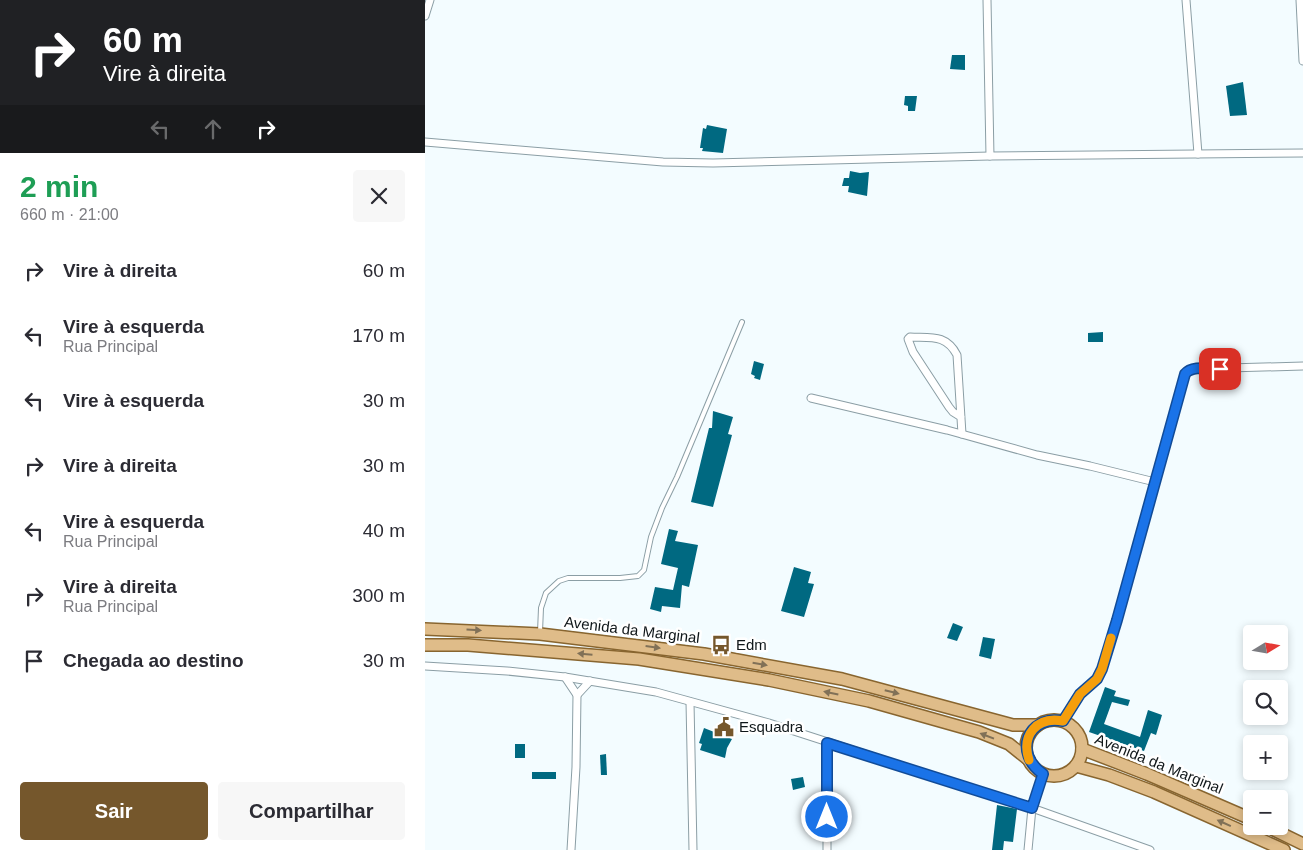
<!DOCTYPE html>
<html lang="pt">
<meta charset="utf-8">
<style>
:root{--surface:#fff;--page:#f7f7f7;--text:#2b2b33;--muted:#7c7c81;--accent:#75572c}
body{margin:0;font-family:Arial,sans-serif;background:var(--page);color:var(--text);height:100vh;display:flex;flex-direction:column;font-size:19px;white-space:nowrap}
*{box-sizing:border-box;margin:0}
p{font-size:16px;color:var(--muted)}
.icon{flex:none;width:28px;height:28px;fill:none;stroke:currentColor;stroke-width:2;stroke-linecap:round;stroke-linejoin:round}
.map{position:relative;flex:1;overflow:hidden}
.panel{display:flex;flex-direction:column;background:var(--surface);width:425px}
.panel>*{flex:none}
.guide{background:#202124;color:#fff;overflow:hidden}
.needle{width:32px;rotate:79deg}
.tools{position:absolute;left:818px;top:625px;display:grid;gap:10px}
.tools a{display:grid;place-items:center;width:45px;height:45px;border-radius:5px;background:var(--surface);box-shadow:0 2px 8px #0003;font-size:25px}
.pin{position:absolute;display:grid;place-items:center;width:42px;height:42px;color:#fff;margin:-21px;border-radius:10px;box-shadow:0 2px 8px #0006}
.me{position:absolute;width:55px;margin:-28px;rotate:0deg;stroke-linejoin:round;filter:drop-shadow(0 0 4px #0008)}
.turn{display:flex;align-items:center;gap:18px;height:105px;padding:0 20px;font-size:22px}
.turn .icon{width:65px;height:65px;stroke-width:2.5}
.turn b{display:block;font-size:35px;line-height:42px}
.lanes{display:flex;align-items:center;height:48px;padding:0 20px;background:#0003;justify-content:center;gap:25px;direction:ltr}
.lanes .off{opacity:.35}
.round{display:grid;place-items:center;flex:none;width:52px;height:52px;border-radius:5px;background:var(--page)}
.summary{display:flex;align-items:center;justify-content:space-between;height:85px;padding:0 20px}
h1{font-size:30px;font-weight:600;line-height:38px;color:#1e9e55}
.button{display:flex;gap:10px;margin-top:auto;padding:10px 20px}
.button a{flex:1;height:58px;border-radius:5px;background:var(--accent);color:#fff;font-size:20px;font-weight:600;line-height:58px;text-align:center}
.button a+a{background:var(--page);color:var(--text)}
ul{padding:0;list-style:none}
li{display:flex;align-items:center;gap:15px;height:65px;padding:0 20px}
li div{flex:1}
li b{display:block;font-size:19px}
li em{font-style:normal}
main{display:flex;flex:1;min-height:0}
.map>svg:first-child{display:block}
</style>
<main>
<section class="panel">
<div class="guide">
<div class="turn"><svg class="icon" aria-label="right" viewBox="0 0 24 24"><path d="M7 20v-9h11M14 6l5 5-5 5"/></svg><div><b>60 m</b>Vire à direita</div></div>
<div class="lanes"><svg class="icon off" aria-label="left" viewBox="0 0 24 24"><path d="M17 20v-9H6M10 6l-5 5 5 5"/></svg><svg class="icon off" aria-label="ahead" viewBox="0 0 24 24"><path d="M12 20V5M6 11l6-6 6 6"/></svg><svg class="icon" aria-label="right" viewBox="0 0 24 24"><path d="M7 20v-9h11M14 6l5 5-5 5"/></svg></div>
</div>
<div class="summary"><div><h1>2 min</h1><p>660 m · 21:00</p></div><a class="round"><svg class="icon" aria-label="close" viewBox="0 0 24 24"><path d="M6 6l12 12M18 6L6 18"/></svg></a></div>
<ul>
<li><svg class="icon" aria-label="right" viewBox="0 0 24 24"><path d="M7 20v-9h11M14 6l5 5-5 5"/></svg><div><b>Vire à direita</b></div><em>60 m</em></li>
<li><svg class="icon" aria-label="left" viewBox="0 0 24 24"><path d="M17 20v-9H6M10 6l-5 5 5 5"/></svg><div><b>Vire à esquerda</b><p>Rua Principal</p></div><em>170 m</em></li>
<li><svg class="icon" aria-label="left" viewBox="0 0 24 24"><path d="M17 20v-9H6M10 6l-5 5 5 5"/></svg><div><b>Vire à esquerda</b></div><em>30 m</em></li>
<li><svg class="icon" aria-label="right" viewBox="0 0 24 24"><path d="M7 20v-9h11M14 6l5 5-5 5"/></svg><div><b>Vire à direita</b></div><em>30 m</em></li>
<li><svg class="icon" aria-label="left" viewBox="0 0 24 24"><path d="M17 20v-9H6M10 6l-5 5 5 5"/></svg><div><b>Vire à esquerda</b><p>Rua Principal</p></div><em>40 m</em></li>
<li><svg class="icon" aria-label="right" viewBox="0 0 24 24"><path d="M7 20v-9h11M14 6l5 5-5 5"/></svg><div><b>Vire à direita</b><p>Rua Principal</p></div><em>300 m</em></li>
<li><svg class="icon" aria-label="arrive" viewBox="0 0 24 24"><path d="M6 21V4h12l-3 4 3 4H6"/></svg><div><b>Chegada ao destino</b></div><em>30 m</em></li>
</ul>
<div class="button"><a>Sair</a><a>Compartilhar</a></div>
</section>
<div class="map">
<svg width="878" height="850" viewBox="0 0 878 850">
<rect width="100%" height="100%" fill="#f3fcff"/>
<g fill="#006981">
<path d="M 527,55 L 540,55 L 540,70 L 525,69 Z"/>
<path d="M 818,82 L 822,115 L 805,116 L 801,86 Z"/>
<path d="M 480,96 L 492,96 L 490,111 L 483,111 L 483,106 L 479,105 Z"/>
<path d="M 282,125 L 302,129 L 298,153 L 277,151 L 278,148 L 275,148 L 278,128 L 281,129 Z"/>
<path d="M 425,171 L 435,173 L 444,172 L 442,196 L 423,192 L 424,186 L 417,186 L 419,178 L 424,178 Z"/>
<path d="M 678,332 L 678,342 L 663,342 L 663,333 Z"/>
<path d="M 329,361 L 339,364 L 335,380 L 329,378 L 330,376 L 326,374 Z"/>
<path d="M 288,411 L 308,417 L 303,434 L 307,435 L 288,507 L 266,502 L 284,428 L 287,428 Z"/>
<path d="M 244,529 L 253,531 L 250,541 L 273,545 L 264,587 L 257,585 L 255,608 L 237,606 L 236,612 L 225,609 L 230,587 L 248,590 L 253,568 L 236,564 Z"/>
<path d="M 369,567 L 386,572 L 383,583 L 389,584 L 379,617 L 356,611 Z"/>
<path d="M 528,623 L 538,627 L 532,641 L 522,638 Z"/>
<path d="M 558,637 L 570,639 L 566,659 L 554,656 Z"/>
<path d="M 680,687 L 691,691 L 689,696 L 705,700 L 703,706 L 687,702 L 679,724 L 715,737 L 723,710 L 737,715 L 731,735 L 726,733 L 719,751 L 664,732 Z"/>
<path d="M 279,728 L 307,739 L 302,748 L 300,758 L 275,750 L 277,744 L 274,743 Z"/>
<rect x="90" y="744" width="10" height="14"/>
<path d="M 181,754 L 182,775 L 176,775 L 175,755 Z"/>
<rect x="107" y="772" width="24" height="7"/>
<path d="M 378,777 L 380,787 L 368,790 L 366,779 Z"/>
<path d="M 572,805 L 592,809 L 588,842 L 579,841 L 578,850 L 567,850 Z"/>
</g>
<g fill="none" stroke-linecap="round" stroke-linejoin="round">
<defs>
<path id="lane" d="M 115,632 L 116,608 L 121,593 L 134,581 L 143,578 L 195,578 L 213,576 L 219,570 L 226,537 L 237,508 L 252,477 L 317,322"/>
<g id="street">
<path d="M 562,0 L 565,156"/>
<path d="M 761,0 L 773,154"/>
<path d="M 875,0 L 878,61"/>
<path d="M 0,16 L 5,0"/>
<path d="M 0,142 L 238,162 L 288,163 L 565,156 L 878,153"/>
<path d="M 386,398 L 522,430 L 612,455 L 665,466 L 730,482"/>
<path d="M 536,417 L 528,412 L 524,407 L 488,352 L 483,339 L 485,337 C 506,338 521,334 532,355 L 537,434"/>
<path d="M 0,666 L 82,671 L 140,677 L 231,692 L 344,723 L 607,808 L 725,850"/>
<path d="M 140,677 L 152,695 L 151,767 L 146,850"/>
<path d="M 152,695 L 165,681"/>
<path d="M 265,702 L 268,850"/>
<path d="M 638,721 L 655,695 L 672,679 L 677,669 L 692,620 L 760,374 L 763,371 L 768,369 L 878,366"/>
<path d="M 402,850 L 402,743"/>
<path d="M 603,850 L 607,808 L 618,774"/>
</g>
<g id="primary">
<path d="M 0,629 L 115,634 L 279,654 L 417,679 L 588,725 L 613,725"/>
<path d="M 0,645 L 43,645 L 214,659 L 344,680 L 444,701 L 554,732 L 584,744 L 604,760"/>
<circle cx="629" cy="748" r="28"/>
<path d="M 657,749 L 722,774 L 826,819"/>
<path d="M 651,766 L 684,775 L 729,792 L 859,850"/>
<path d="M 841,826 L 878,844"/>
</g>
</defs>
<use href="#lane" stroke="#8b9ea5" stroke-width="6"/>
<use href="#street" stroke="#8b9ea5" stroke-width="9"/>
<use href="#primary" stroke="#88652f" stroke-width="14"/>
<use href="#lane" stroke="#fff" stroke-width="4"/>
<use href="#street" stroke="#fff" stroke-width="7"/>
<use href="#primary" stroke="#dfbc89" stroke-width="11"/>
</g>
<defs><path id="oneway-solid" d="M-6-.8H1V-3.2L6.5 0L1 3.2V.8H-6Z" transform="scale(1.25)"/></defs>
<g fill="#817157">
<use href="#oneway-solid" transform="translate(49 630) rotate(3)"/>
<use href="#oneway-solid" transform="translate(228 647) rotate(8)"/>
<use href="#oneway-solid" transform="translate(160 654) rotate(-175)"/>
<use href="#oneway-solid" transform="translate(335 664) rotate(10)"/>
<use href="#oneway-solid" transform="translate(467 692) rotate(14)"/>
<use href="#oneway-solid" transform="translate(406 693) rotate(-168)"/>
<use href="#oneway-solid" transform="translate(562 736) rotate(-159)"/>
<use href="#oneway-solid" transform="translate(799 823) rotate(-156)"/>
</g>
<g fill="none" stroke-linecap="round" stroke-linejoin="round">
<defs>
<path id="route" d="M 402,817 L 402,743 L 607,808 L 618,774 C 588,753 602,715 638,721 L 655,694 L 672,679 L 677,669 L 692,620 L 760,374 C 767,365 784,369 795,369"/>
</defs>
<use href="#route" stroke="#114b97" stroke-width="12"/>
<use href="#route" stroke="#1a73e8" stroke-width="9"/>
<path stroke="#f59e0b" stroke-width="9" d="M 604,760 C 596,735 612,716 638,721 L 655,694 L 672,679 L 677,669 L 686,638"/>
</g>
<defs>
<symbol id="bus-bare" viewBox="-9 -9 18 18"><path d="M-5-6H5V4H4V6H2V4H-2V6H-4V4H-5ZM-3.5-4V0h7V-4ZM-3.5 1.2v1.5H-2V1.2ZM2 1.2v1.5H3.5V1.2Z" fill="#75572c" stroke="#fff" stroke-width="2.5" paint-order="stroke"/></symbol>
<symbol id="civic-bare" viewBox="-9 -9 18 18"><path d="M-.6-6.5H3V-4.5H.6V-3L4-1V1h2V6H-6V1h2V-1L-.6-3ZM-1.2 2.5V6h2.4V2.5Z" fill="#75572c" stroke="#fff" stroke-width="2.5" paint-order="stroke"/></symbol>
</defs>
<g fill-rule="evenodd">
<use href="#bus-bare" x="282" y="631" width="28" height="28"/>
<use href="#civic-bare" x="285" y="713" width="28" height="28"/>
</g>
<g text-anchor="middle" stroke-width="5" stroke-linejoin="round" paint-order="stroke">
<g font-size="15" fill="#0f1619" stroke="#fff">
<text transform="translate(207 630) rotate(7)" y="5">Avenida da Marginal</text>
<text transform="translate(734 764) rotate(22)" y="5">Avenida da Marginal</text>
</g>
<g font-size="15" fill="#0f1619" stroke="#fff" text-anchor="start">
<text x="311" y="650">Edm</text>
<text x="314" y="732">Esquadra</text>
</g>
</g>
</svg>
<div class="tools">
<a><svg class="needle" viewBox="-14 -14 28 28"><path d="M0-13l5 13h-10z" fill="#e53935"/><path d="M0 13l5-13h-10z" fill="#7c7c81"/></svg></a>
<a><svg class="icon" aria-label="search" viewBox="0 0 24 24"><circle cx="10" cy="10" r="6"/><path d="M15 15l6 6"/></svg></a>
<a>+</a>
<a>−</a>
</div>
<div class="pin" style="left:795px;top:369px;background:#d93025"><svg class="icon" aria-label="arrive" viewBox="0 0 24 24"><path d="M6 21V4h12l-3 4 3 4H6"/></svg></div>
<svg class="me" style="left:402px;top:817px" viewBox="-20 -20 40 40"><circle r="17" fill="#1a73e8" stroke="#fff" stroke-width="3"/><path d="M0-11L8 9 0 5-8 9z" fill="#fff"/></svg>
</div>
</main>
